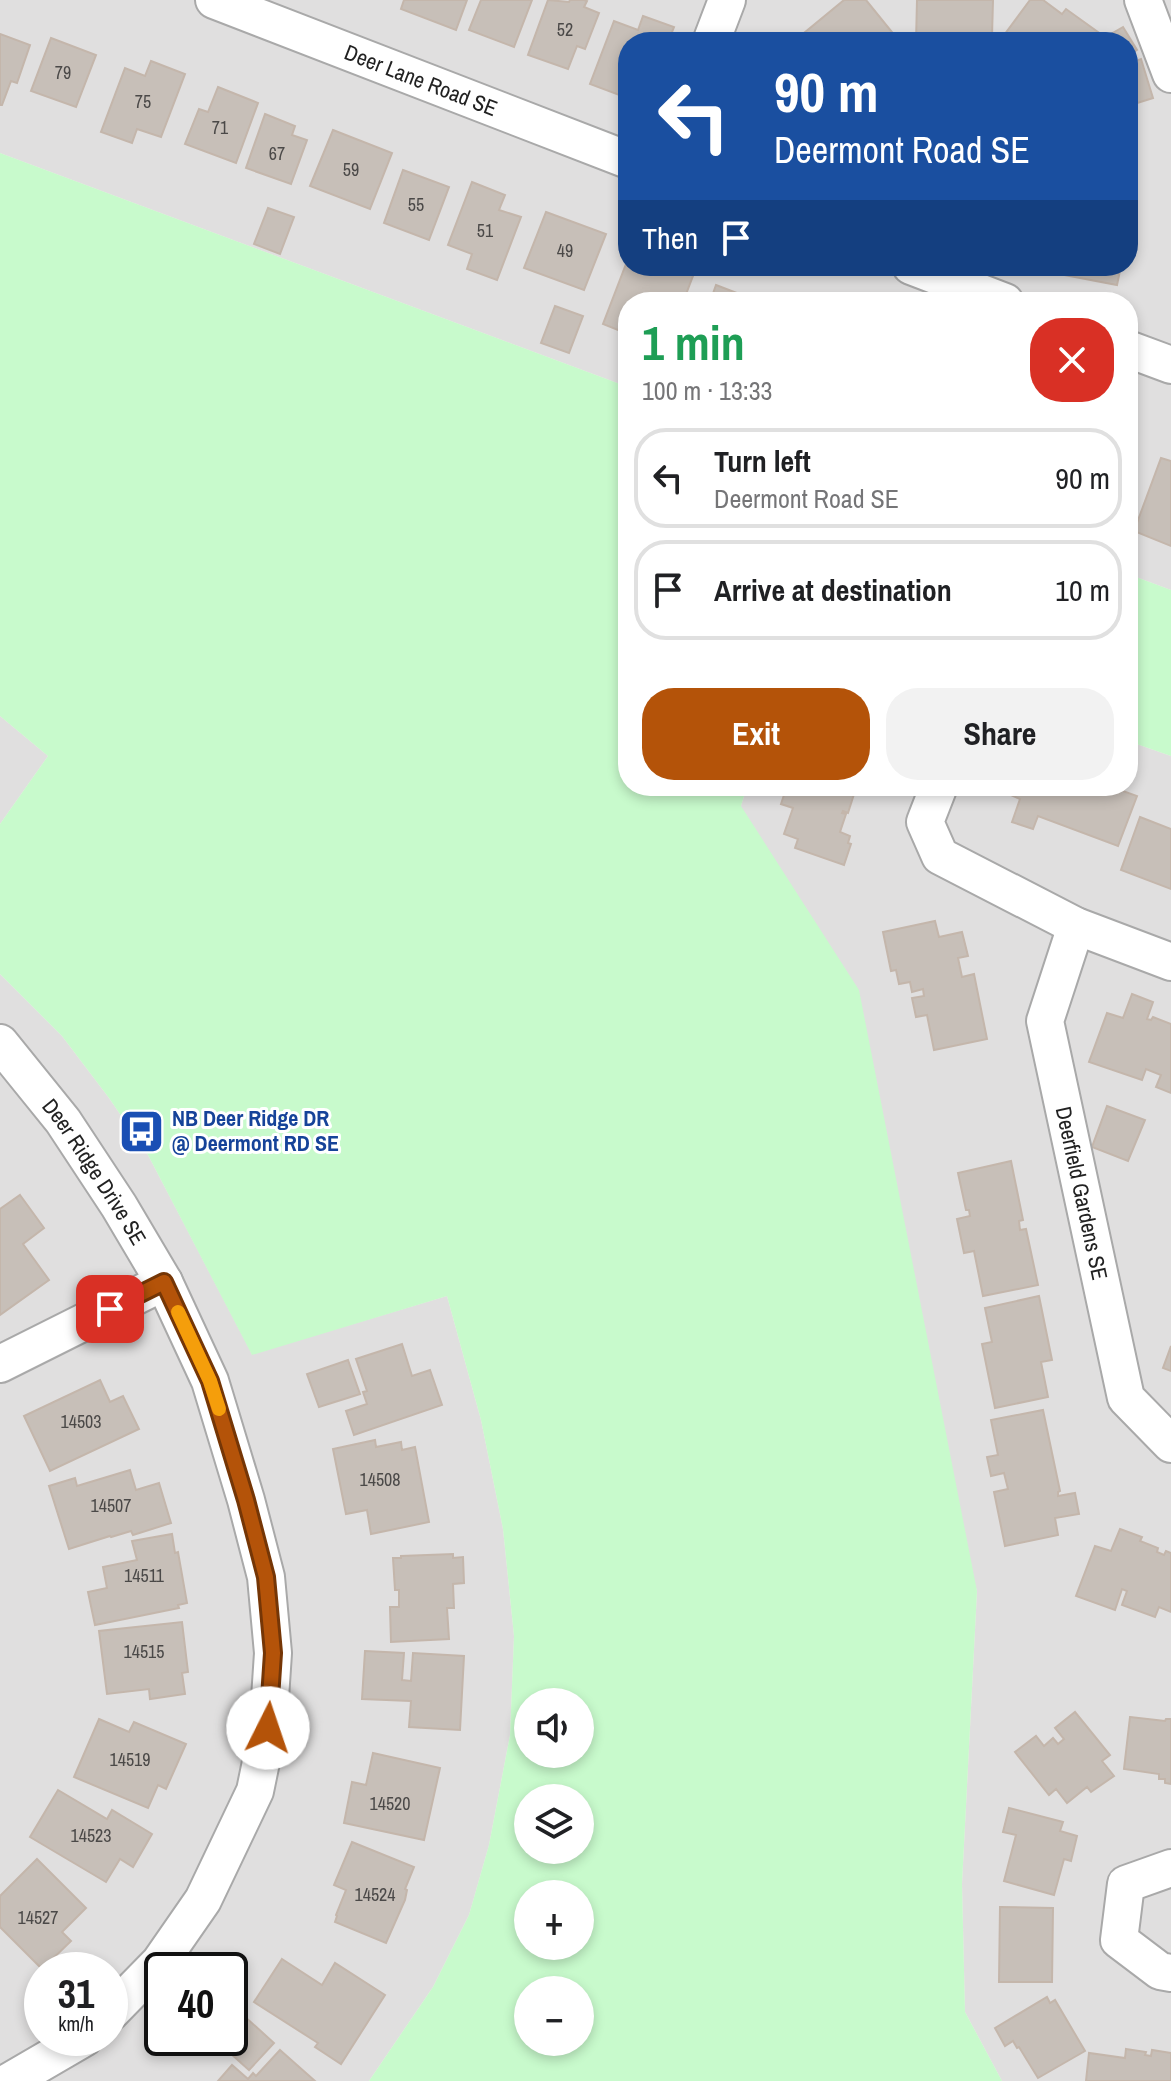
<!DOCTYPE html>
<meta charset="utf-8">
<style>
:root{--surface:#fff;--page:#f2f2f2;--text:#202124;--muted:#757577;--line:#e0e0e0;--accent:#b45309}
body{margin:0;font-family:"Archivo Narrow",sans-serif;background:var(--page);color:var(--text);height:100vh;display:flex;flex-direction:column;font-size:30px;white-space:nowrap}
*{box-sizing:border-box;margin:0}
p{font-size:26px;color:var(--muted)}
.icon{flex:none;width:44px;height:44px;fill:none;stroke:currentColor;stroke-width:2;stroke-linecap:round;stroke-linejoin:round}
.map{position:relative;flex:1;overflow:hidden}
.drawer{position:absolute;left:618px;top:292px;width:520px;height:504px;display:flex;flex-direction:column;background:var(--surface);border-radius:32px;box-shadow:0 4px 12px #0003}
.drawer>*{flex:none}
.banner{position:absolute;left:618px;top:32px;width:520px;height:244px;border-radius:32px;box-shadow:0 4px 12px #0003;background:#1a4fa0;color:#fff;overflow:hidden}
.fabs{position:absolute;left:514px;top:1688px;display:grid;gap:16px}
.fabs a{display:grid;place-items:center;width:80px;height:80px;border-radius:50%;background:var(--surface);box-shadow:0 4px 12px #0003;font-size:40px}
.speed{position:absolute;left:24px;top:1952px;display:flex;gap:16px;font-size:40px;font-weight:700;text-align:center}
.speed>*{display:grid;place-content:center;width:104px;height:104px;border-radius:50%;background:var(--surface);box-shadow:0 4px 12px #0003;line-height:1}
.speed small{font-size:20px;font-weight:400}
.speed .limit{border:4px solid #111;border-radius:12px;background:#fff;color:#111}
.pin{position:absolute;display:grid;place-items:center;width:68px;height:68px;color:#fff;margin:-34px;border-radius:16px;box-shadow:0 4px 12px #0006}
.me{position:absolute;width:88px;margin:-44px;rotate:4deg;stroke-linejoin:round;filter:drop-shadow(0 0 6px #0008)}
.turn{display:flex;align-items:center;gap:28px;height:168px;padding:0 24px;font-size:36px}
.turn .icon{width:104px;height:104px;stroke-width:2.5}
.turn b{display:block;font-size:56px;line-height:68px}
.then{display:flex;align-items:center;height:76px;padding:0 24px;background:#0003;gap:16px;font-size:30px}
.round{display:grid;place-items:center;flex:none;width:84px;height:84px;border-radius:32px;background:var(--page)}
.head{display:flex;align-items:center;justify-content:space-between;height:136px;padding:0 24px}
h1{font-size:48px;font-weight:800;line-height:60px;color:#1e9e55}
.action{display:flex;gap:16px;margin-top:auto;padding:16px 24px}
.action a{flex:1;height:92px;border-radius:32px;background:var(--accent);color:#fff;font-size:32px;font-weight:800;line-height:92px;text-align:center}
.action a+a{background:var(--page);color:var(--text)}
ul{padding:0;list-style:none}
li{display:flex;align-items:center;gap:24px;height:100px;margin:0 16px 12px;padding:0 8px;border:4px solid var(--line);border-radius:32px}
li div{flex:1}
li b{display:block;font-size:30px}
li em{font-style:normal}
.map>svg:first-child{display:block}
</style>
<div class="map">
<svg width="1171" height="2081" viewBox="0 0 1171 2081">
<rect width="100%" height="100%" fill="#f2efe9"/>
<g fill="#e0dfdf" fill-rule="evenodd">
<path d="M 0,0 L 1171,0 L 1171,590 L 1128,574 L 1128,302 L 628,302 L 628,387 L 0,153 ZM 628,42 L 1128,42 L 1128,266 L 628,266 Z"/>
<path d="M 0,716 L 48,756 L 0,824 Z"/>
<path d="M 1128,741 L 1171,756 L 1171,2081 L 1002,2081 L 965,2012 L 962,1884 L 977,1591 L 741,806 L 747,786 L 1128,786 Z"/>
<path d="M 0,974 L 62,1036 L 109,1098 L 148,1155 L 252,1354 L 447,1296 L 481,1420 L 503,1529 L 514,1636 L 510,1735 L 489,1845 L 469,1915 L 433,1987 L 369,2081 L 0,2081 ZM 42,1970 L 110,1970 L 110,2038 L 42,2038 ZM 162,1970 L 230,1970 L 230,2038 L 162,2038 Z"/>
</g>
<g fill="#c8facc" fill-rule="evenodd">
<path d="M 0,153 L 628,387 L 628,786 L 747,786 L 741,806 L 859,990 L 977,1591 L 962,1884 L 965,2012 L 1002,2081 L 369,2081 L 433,1987 L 469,1915 L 489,1845 L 510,1735 L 514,1636 L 503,1529 L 481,1420 L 447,1296 L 252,1355 L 148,1155 L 109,1098 L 62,1036 L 0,974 L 0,824 L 48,756 L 0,716 ZM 528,1702 L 580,1702 L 580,1754 L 528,1754 ZM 528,1798 L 580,1798 L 580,1850 L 528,1850 ZM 528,1894 L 580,1894 L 580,1946 L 528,1946 ZM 528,1990 L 580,1990 L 580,2042 L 528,2042 Z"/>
<path d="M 1128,574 L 1171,590 L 1171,756 L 1128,741 Z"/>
</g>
<g fill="#c7bfb8" stroke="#c4b6ab" stroke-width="2">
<path d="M 404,0 L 467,0 L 456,30 L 401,9 Z"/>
<path d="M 481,0 L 532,0 L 514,47 L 469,30 Z"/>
<path d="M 548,0 L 569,2 L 570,0 L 584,0 L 587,1 L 584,7 L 599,13 L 585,49 L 577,46 L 568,69 L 528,55 Z"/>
<path d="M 844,0 L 866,0 L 900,42 L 801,42 L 798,38 Z"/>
<path d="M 917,0 L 993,0 L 992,36 L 954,35 L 954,42 L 916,42 Z"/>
<path d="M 1030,0 L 1043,0 L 1062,14 L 1066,9 L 1102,35 L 1096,42 L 999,42 Z"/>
<path d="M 643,16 L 674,27 L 668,42 L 628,42 L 628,82 L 622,96 L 590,84 L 614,21 L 638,30 Z"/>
<path d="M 1123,27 L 1137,50 L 1128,55 L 1128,42 L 1107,42 L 1104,38 Z"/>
<path d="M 0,34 L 30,45 L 17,83 L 11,81 L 2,105 L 0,105 Z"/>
<path d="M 51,38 L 96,55 L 76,107 L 31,91 Z"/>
<path d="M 1141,59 L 1153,98 L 1128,106 L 1128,64 Z"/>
<path d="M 151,61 L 185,74 L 161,137 L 137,129 L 132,143 L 101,132 L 125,68 L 145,76 Z"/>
<path d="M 218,87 L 258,103 L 236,163 L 185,144 L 199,109 L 208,112 Z"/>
<path d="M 265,114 L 295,126 L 292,135 L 307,140 L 291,184 L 246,168 Z"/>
<path d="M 333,130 L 392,153 L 370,209 L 310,186 Z"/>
<path d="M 403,170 L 449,187 L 429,240 L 384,223 Z"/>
<path d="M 472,182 L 505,195 L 499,210 L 521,217 L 497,280 L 467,269 L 472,254 L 448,245 Z"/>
<path d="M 268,208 L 294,217 L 280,254 L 254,244 Z"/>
<path d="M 546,212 L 606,234 L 584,290 L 524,268 Z"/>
<path d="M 626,264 L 628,266 L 652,274 L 655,266 L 690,266 L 696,268 L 683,302 L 628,302 L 628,334 L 603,324 Z"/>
<path d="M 1039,266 L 1121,266 L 1117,285 L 1038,270 Z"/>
<path d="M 716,285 L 760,302 L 710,302 Z"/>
<path d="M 555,306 L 583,316 L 569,353 L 541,343 Z"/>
<path d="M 1161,458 L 1171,461 L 1171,546 L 1134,531 Z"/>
<path d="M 787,786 L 800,790 L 801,786 L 853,786 L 851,790 L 855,791 L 848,813 L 843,811 L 842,813 L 846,814 L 840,832 L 850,836 L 848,843 L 851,844 L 844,865 L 795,848 L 798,839 L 784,834 L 793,808 L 781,804 Z"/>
<path d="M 1006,786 L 1109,786 L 1137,796 L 1118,846 L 1038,816 L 1033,829 L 1012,822 L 1020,799 L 1004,792 Z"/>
<path d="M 1140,817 L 1171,829 L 1171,889 L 1121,870 Z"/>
<path d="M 935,921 L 939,937 L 962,932 L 968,956 L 958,958 L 962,977 L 974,974 L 987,1039 L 934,1050 L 927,1015 L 916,1017 L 912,998 L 924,996 L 923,989 L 912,992 L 910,982 L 899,984 L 896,970 L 891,971 L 883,932 Z"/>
<path d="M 1132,994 L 1153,1002 L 1147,1019 L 1151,1020 L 1153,1017 L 1171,1024 L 1171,1093 L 1156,1087 L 1161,1075 L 1146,1069 L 1142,1080 L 1089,1062 L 1107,1013 L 1123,1018 Z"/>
<path d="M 1107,1106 L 1145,1120 L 1128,1161 L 1092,1147 Z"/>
<path d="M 1011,1161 L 1023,1220 L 1019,1221 L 1020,1230 L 1026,1229 L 1038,1285 L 983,1296 L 974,1251 L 964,1253 L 957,1219 L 970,1216 L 969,1210 L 966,1210 L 958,1173 Z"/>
<path d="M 20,1195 L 44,1228 L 23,1244 L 49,1280 L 0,1315 L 0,1209 Z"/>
<path d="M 1039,1296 L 1052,1360 L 1041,1362 L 1048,1397 L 995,1408 L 982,1344 L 992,1342 L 985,1308 Z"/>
<path d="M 402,1344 L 412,1376 L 430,1370 L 442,1405 L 354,1435 L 346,1411 L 367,1404 L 363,1392 L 367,1391 L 356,1359 Z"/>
<path d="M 1171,1346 L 1171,1371 L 1163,1368 Z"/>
<path d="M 348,1360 L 360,1394 L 319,1407 L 307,1374 Z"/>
<path d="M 100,1380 L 110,1402 L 123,1396 L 139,1429 L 50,1471 L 24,1416 Z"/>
<path d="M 1043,1410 L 1060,1491 L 1058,1492 L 1058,1496 L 1075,1493 L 1079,1514 L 1055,1518 L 1058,1535 L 1005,1546 L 994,1492 L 1008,1489 L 1004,1473 L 991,1476 L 987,1457 L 998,1455 L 991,1420 Z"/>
<path d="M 375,1440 L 376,1447 L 401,1442 L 402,1450 L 415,1447 L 429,1522 L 371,1534 L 367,1510 L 346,1514 L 333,1449 Z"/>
<path d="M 130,1470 L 136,1490 L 159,1483 L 171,1523 L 133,1535 L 131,1531 L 111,1537 L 110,1536 L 69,1549 L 49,1486 L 75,1478 L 77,1486 Z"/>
<path d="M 1120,1529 L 1142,1537 L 1140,1541 L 1158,1548 L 1157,1552 L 1164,1555 L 1166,1551 L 1171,1553 L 1171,1612 L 1159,1607 L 1155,1617 L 1122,1605 L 1127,1591 L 1122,1589 L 1115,1610 L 1076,1596 L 1095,1546 L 1111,1551 Z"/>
<path d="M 172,1534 L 175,1553 L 178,1552 L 187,1603 L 178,1605 L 179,1608 L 95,1625 L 88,1592 L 107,1588 L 103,1567 L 137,1560 L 132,1541 Z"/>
<path d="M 453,1554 L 453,1558 L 463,1557 L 464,1583 L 453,1584 L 454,1608 L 447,1608 L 449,1639 L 391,1642 L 390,1607 L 399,1607 L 399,1590 L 395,1590 L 393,1558 L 401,1558 L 401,1556 Z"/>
<path d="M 182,1622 L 188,1672 L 182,1673 L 185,1694 L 150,1699 L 149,1689 L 107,1694 L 99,1631 Z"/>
<path d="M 365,1651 L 404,1653 L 402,1680 L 411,1681 L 413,1653 L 464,1656 L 460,1730 L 409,1727 L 411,1701 L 362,1699 Z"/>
<path d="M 1075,1712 L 1110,1755 L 1102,1761 L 1114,1776 L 1091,1792 L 1087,1787 L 1067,1803 L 1056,1789 L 1049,1795 L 1015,1752 L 1036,1736 L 1044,1746 L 1053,1738 L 1058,1744 L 1064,1739 L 1055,1728 Z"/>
<path d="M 1130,1717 L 1165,1721 L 1166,1719 L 1171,1719 L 1171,1784 L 1165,1783 L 1165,1779 L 1159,1779 L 1159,1774 L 1124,1769 Z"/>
<path d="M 99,1719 L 129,1732 L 134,1722 L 186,1744 L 166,1789 L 158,1785 L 148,1808 L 74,1777 Z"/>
<path d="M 373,1753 L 440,1768 L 424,1840 L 344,1823 L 352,1782 L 366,1785 Z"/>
<path d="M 58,1790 L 107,1819 L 112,1810 L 152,1834 L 133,1867 L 120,1859 L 106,1882 L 30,1837 Z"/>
<path d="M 1009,1808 L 1063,1822 L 1060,1831 L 1077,1836 L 1071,1861 L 1064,1859 L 1054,1895 L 1004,1881 L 1016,1835 L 1003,1832 Z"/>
<path d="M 352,1842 L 414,1867 L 405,1889 L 407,1890 L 405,1900 L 386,1943 L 335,1922 L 337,1916 L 336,1915 L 346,1890 L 334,1885 Z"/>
<path d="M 37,1859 L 86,1908 L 62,1932 L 71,1941 L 42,1969 L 0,1927 L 0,1896 Z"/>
<path d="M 1000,1907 L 1053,1908 L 1052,1982 L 999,1982 Z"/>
<path d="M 282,1959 L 322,1985 L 335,1963 L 385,1995 L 341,2064 L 315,2047 L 318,2043 L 254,2002 Z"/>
<path d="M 1047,1997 L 1050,2003 L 1055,2000 L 1085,2051 L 1038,2078 L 1019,2047 L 1017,2048 L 1013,2041 L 1005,2046 L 995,2028 Z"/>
<path d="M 243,2015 L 274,2043 L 249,2070 L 218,2042 L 221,2038 L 230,2038 L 230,2029 Z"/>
<path d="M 1126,2049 L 1146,2052 L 1145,2055 L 1151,2056 L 1152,2050 L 1171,2053 L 1171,2081 L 1086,2081 L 1089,2053 L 1125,2058 Z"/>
<path d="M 280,2050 L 315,2081 L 218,2081 L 232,2065 L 248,2079 L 253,2073 L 256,2076 Z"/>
</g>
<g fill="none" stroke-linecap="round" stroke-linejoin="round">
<defs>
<g id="minor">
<path id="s1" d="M 214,0 L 628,160"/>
<path d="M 1143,0 L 1171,74"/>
<path d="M 711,42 L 727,0"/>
<path d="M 911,266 L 1005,302"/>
<path d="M 1128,349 L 1171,365"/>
<path d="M 939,786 L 925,822 L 940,856 L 1076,926 L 1171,962"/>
<path id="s2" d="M 1076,926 L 1045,1021 L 1126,1398 L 1171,1444"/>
<path id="s3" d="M 0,1043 L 63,1121 L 119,1206 L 164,1282 L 210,1381 L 246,1500 L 266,1577 L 273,1653 L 268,1728 L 255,1791 L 203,1900 L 160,1962 L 110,2013"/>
<path d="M 0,1364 L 164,1282"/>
<path d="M 1171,1868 L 1126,1884 L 1119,1940 L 1160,1971 L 1171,1973"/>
<path d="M 10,2081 L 84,2038"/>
</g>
</defs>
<use href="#minor" stroke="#a9a9a9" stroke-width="40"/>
<use href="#minor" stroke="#fff" stroke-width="36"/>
</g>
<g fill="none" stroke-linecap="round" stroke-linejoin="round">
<defs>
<path id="route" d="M 110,1309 L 164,1282 L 210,1381 L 246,1500 L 266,1577 L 273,1653 L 268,1728"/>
</defs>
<use href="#route" stroke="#753606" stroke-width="20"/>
<use href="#route" stroke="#b45309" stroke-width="14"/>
<path stroke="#f59e0b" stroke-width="14" d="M 178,1312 L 210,1381 L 219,1409"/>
</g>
<defs>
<symbol id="bus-square" viewBox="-11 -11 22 22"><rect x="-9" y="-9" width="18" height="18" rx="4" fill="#1a4fb4" stroke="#fff"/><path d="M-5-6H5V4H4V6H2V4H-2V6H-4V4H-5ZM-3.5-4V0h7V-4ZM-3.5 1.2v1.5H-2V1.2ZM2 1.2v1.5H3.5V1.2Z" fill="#fff"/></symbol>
</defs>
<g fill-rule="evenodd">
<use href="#bus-square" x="116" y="1106" width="51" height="51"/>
</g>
<g text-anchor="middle" stroke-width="6" stroke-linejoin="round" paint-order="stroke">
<g font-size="18" fill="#4b4948">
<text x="565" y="36">52</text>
<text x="63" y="79">79</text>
<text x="143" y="108">75</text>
<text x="220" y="134">71</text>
<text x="277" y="160">67</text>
<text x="351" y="176">59</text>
<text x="416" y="211">55</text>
<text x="485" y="237">51</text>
<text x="565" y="257">49</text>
<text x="81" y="1428">14503</text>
<text x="380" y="1486">14508</text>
<text x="111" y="1512">14507</text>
<text x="144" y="1582">14511</text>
<text x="144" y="1658">14515</text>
<text x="130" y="1766">14519</text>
<text x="390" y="1810">14520</text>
<text x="91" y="1842">14523</text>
<text x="375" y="1901">14524</text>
<text x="38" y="1924">14527</text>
</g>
<g font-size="22" fill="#222" stroke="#fff">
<text dy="8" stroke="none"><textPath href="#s1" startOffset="222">Deer Lane Road SE</textPath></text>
<text dy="8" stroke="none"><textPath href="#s3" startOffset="160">Deer Ridge Drive SE</textPath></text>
<text dy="8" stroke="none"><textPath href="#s2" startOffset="276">Deerfield Gardens SE</textPath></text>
</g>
<g font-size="22" font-weight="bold" fill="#164399" stroke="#fff" text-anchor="start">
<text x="172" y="1126">NB Deer Ridge DR<tspan x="172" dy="25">@ Deermont RD SE</tspan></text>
</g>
</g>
</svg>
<div class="fabs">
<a><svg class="icon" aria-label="sound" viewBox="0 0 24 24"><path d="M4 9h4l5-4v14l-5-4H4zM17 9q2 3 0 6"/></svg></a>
<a><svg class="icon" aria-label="layers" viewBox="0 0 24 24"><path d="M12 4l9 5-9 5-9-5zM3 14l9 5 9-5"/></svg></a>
<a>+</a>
<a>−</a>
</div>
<div class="speed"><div>31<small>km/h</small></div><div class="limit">40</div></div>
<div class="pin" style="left:110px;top:1309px;background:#d93025"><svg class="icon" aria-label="arrive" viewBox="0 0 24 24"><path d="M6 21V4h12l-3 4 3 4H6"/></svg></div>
<svg class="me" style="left:268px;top:1728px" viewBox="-20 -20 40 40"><circle r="19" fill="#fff"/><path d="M0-13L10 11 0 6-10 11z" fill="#b45309"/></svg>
<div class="banner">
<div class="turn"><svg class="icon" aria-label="left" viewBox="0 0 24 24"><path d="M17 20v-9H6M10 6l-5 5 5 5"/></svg><div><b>90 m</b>Deermont Road SE</div></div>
<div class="then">Then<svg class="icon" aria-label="arrive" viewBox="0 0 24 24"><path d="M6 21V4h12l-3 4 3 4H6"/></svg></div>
</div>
<section class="drawer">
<div class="head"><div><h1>1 min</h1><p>100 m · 13:33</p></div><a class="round" style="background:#d93025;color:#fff"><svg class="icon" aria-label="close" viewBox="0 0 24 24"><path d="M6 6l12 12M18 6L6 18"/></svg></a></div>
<ul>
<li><svg class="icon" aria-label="left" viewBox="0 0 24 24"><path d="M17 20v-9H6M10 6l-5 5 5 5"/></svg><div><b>Turn left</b><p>Deermont Road SE</p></div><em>90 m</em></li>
<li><svg class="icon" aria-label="arrive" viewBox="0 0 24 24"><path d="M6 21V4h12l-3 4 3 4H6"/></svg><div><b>Arrive at destination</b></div><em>10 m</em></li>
</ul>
<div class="action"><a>Exit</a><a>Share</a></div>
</section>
</div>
